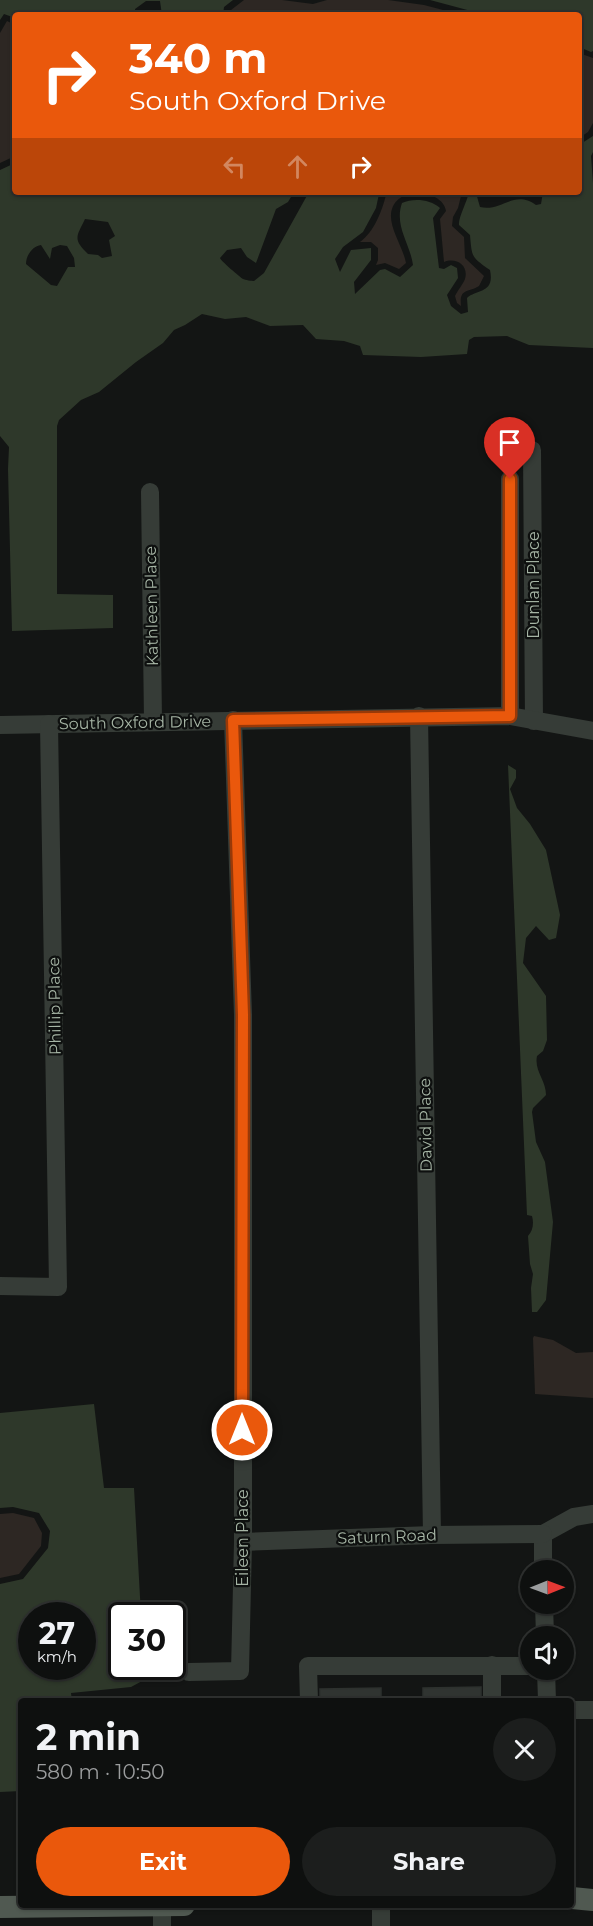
<!DOCTYPE html>
<meta charset="utf-8">
<style>
:root{--surface:#0e100f;--page:#1c1e1d;--text:#f1f3f6;--muted:#9b9d9e;--line:#2e302f;--accent:#ea580c}
body{margin:0;font-family:Montserrat,sans-serif;background:var(--page);color:var(--text);height:100vh;display:flex;flex-direction:column;font-size:22px;white-space:nowrap}
*{box-sizing:border-box;margin:0}
p{font-size:20px;color:var(--muted)}
.icon{flex:none;width:33px;height:33px;fill:none;stroke:currentColor;stroke-width:2;stroke-linecap:round;stroke-linejoin:round}
.map{position:relative;flex:1;overflow:hidden}
.drawer{position:absolute;left:18px;top:1698px;width:556px;height:210px;display:flex;flex-direction:column;background:var(--surface);border-radius:6px;box-shadow:0 2px 4px #0004,0 0 0 2px var(--line)}
.drawer>*{flex:none}
.banner{position:absolute;left:12px;top:12px;width:570px;height:183px;border-radius:6px;box-shadow:0 2px 4px #0004,0 0 0 2px var(--line);background:#ea580c;color:#fff;overflow:hidden}
.needle{width:39px;rotate:89deg}
.fabs{position:absolute;left:520px;top:1560px;display:grid;gap:12px}
.fabs a{display:grid;place-items:center;width:54px;height:54px;border-radius:50%;background:var(--surface);box-shadow:0 2px 4px #0004,0 0 0 2px var(--line);font-size:30px}
.speed{position:absolute;left:18px;top:1602px;display:flex;gap:12px;font-size:30px;font-weight:700;text-align:center}
.speed>*{display:grid;place-content:center;width:78px;height:78px;border-radius:50%;background:var(--surface);box-shadow:0 2px 4px #0004,0 0 0 2px var(--line);line-height:1}
.speed small{font-size:15px;font-weight:400}
.speed .limit{border:3px solid #111;border-radius:9px;background:#fff;color:#111}
.pin{position:absolute;display:grid;place-items:center;width:51px;height:51px;color:#fff;margin:-62px -26px;border-radius:50% 50% 50% 0;rotate:-45deg;box-shadow:0 0 6px #0007}
.pin .icon{rotate:45deg}
.me{position:absolute;width:66px;margin:-33px;rotate:0deg;stroke-linejoin:round;filter:drop-shadow(0 0 4px #0008)}
.turn{display:flex;align-items:center;gap:21px;height:126px;padding:0 18px;font-size:27px}
.turn .icon{width:78px;height:78px;stroke-width:2.5}
.turn b{display:block;font-size:42px;line-height:51px}
.lanes{display:flex;align-items:center;height:57px;padding:0 18px;background:#0003;justify-content:center;gap:30px;direction:ltr}
.lanes .off{opacity:.35}
.round{display:grid;place-items:center;flex:none;width:63px;height:63px;border-radius:32px;background:var(--page)}
.head{display:flex;align-items:center;justify-content:space-between;height:102px;padding:0 18px}
h1{font-size:36px;font-weight:700;line-height:45px}
.primary-button{display:flex;gap:12px;margin-top:auto;padding:12px 18px}
.primary-button a{flex:1;height:69px;border-radius:36px;background:var(--accent);color:#fff;font-size:24px;font-weight:700;line-height:69px;text-align:center}
.primary-button a+a{background:var(--page);color:var(--text)}
.map>svg:first-child{display:block}
</style>
<div class="map">
<svg width="593" height="1926" viewBox="0 0 593 1926">
<rect width="100%" height="100%" fill="#131514"/>
<g fill="#2d2723">
<path d="M 244,0 L 282,0 L 313,4 L 327,0 L 388,0 L 424,5 L 462,15 L 230,15 L 231,10 Z"/>
<path d="M 7,21 L 11,23 L 15,41 L 15,156 L 0,163 L 0,33 Z"/>
<path d="M 579,53 L 593,58 L 593,123 L 588,132 L 579,138 Z"/>
<path d="M 384,192 L 462,192 L 458,208 L 453,217 L 452,226 L 464,237 L 465,258 L 484,276 L 479,286 C 468,293 459,288 461,306 L 457,303 L 455,296 C 458,290 463,284 465,279 C 469,265 456,257 444,262 L 440,219 L 446,211 C 443,189 394,184 391,214 C 390,230 403,247 406,263 L 399,269 L 385,263 L 376,265 L 378,260 L 378,248 L 371,242 L 360,242 C 374,232 382,211 386,195 Z"/>
<path d="M 534,1336 L 553,1340 L 576,1353 L 593,1352 L 593,1398 L 535,1394 L 533,1338 Z"/>
<path d="M 13,1513 L 34,1518 L 42,1533 L 41,1546 L 19,1574 L 0,1578 L 0,1514 Z"/>
</g>
<g fill="#2e382a" fill-rule="evenodd">
<path d="M 0,0 L 233,0 L 224,7 L 223,15 L 162,15 L 160,1 L 146,1 L 135,9 L 135,15 L 15,15 L 15,18 L 4,14 L 0,20 Z"/>
<path d="M 430,0 L 593,0 L 593,51 L 591,52 L 579,47 L 579,15 L 486,15 Z"/>
<path d="M 593,136 L 593,152 L 591,156 L 593,183 L 593,348 L 529,345 L 507,336 L 474,337 L 469,340 L 467,354 L 421,357 L 363,355 L 360,346 L 344,341 L 316,339 L 303,325 L 270,326 L 246,317 L 225,319 L 202,314 L 185,325 L 174,330 L 163,343 L 136,362 L 99,392 L 81,400 L 59,420 L 57,426 L 57,594 L 113,595 L 113,628 L 12,631 L 8,469 L 9,447 L 0,436 L 0,170 L 15,163 L 15,192 L 294,192 L 288,202 L 276,209 L 256,263 L 247,257 L 241,248 L 227,250 L 220,258 C 221,261 240,277 243,279 C 245,280 252,281 254,281 L 264,273 L 309,192 L 375,192 L 379,194 L 376,208 L 363,232 L 343,247 L 335,259 L 340,272 L 351,250 L 371,248 L 371,260 L 354,282 L 355,294 L 380,270 L 385,269 L 400,277 L 413,265 C 410,243 394,226 402,203 C 413,198 430,199 440,208 L 433,218 L 439,268 L 444,269 L 451,265 L 457,268 L 458,278 L 447,295 L 451,306 L 461,314 L 468,312 L 467,298 C 477,289 495,294 490,270 C 471,257 472,257 470,235 L 459,225 C 458,218 467,202 469,192 L 476,193 L 480,207 C 502,212 514,189 536,205 L 541,204 L 543,192 L 579,192 L 579,145 ZM 85,219 L 108,222 L 115,236 L 109,240 L 112,256 L 102,258 L 98,255 L 88,254 C 72,239 77,236 85,219 ZM 41,245 L 50,259 L 52,248 L 60,245 L 67,246 L 74,258 L 75,267 L 68,267 L 57,286 L 51,285 L 26,264 C 26,255 33,246 41,245 Z"/>
<path d="M 508,765 L 516,770 L 516,778 L 510,789 L 517,808 L 530,824 L 546,850 L 560,915 L 556,938 L 549,940 L 536,926 L 526,938 L 523,963 L 546,996 L 547,1040 L 543,1051 L 537,1056 C 534,1071 546,1080 546,1095 L 533,1108 L 532,1112 L 536,1142 L 545,1162 L 553,1222 L 546,1300 L 537,1312 L 532,1312 L 531,1288 L 533,1274 L 530,1264 L 528,1236 C 533,1231 534,1223 532,1216 L 527,1215 Z"/>
<path d="M 94,1404 L 104,1488 L 134,1488 L 141,1615 L 122,1616 L 122,1666 L 143,1667 L 144,1680 L 131,1687 L 71,1693 L 72,1701 L 21,1701 L 21,1791 L 0,1792 L 0,1584 L 23,1579 L 48,1548 L 50,1531 L 39,1513 L 13,1507 L 0,1508 L 0,1413 ZM 32,1616 L 82,1616 L 82,1666 L 32,1666 Z"/>
</g>
<g fill="#303431" stroke="#2d312e" stroke-width="1.5">
<path d="M 481,1687 L 481,1701 L 423,1701 L 423,1688 Z"/>
<path d="M 381,1688 L 381,1701 L 320,1701 L 320,1689 Z"/>
</g>
<g fill="none" stroke-linecap="round" stroke-linejoin="round">
<g stroke="#363c37" stroke-width="18">
<path d="M 532,450 L 534,721"/>
<path d="M 510,479 L 510,716"/>
<path d="M 150,492 L 153,720"/>
<path d="M 419,716 L 432,1535"/>
<path d="M 0,725 L 510,716 L 593,731"/>
<path d="M 0,1286 L 58,1287 L 49,724"/>
<path d="M 543,1534 L 574,1517 L 593,1514"/>
<path d="M 543,1534 L 543,1570"/>
<path d="M 243,1542 L 432,1535 L 543,1534"/>
<path d="M 544,1604 L 545,1636"/>
<path d="M 492,1665 L 492,1701"/>
<path d="M 546,1670 L 547,1701"/>
<path d="M 189,1672 L 240,1671 L 243,1542 L 243,1015 L 233,720"/>
<path d="M 309,1701 L 308,1666 L 531,1666"/>
<path d="M 572,1710 L 593,1710"/>
<path d="M 162,1905 L 162,1926"/>
<path d="M 381,1905 L 381,1926"/>
</g>
<g stroke="#505951" stroke-width="22">
<path d="M 572,1898 L 593,1900"/>
<path d="M 0,1907 L 184,1905"/>
</g>
</g>
<g fill="none" stroke-linecap="round" stroke-linejoin="round">
<defs>
<path id="route" d="M 242,1430 L 243,1015 L 233,720 L 510,716 L 510,479"/>
</defs>
<use href="#route" stroke="#983908" stroke-width="15"/>
<use href="#route" stroke="#ea580c" stroke-width="10"/>
</g>
<g text-anchor="middle" stroke-width="4.5" stroke-linejoin="round" paint-order="stroke">
<g font-size="16" fill="#a6b5a5" stroke="#0e100f">
<text transform="translate(533 585) rotate(-90)" y="6">Dunlan Place</text>
<text transform="translate(151 606) rotate(-91)" y="6">Kathleen Place</text>
<text transform="translate(135 722) rotate(-1)" y="6">South Oxford Drive</text>
<text transform="translate(54 1006) rotate(-91)" y="6">Phillip Place</text>
<text transform="translate(425 1125) rotate(-91)" y="6">David Place</text>
<text transform="translate(387 1536) rotate(-2)" y="6">Saturn Road</text>
<text transform="translate(242 1538) rotate(-90)" y="6">Eileen Place</text>
</g>
</g>
</svg>
<div class="fabs">
<a><svg class="needle" viewBox="-14 -14 28 28"><path d="M0-13l5 13h-10z" fill="#e53935"/><path d="M0 13l5-13h-10z" fill="#9b9d9e"/></svg></a>
<a><svg class="icon" aria-label="sound" viewBox="0 0 24 24"><path d="M4 9h4l5-4v14l-5-4H4zM17 9q2 3 0 6"/></svg></a>
</div>
<div class="speed"><div>27<small>km/h</small></div><div class="limit">30</div></div>
<div class="pin" style="left:510px;top:479px;background:#d93025"><svg class="icon" aria-label="arrive" viewBox="0 0 24 24"><path d="M6 21V4h12l-3 4 3 4H6"/></svg></div>
<svg class="me" style="left:242px;top:1430px" viewBox="-20 -20 40 40"><circle r="17" fill="#ea580c" stroke="#fff" stroke-width="3"/><path d="M0-11L8 9 0 5-8 9z" fill="#fff"/></svg>
<div class="banner">
<div class="turn"><svg class="icon" aria-label="right" viewBox="0 0 24 24"><path d="M7 20v-9h11M14 6l5 5-5 5"/></svg><div><b>340 m</b>South Oxford Drive</div></div>
<div class="lanes"><svg class="icon off" aria-label="left" viewBox="0 0 24 24"><path d="M17 20v-9H6M10 6l-5 5 5 5"/></svg><svg class="icon off" aria-label="ahead" viewBox="0 0 24 24"><path d="M12 20V5M6 11l6-6 6 6"/></svg><svg class="icon" aria-label="right" viewBox="0 0 24 24"><path d="M7 20v-9h11M14 6l5 5-5 5"/></svg></div>
</div>
<section class="drawer">
<div class="head"><div><h1>2 min</h1><p>580 m · 10:50</p></div><a class="round"><svg class="icon" aria-label="close" viewBox="0 0 24 24"><path d="M6 6l12 12M18 6L6 18"/></svg></a></div>
<div class="primary-button"><a>Exit</a><a>Share</a></div>
</section>
</div>
